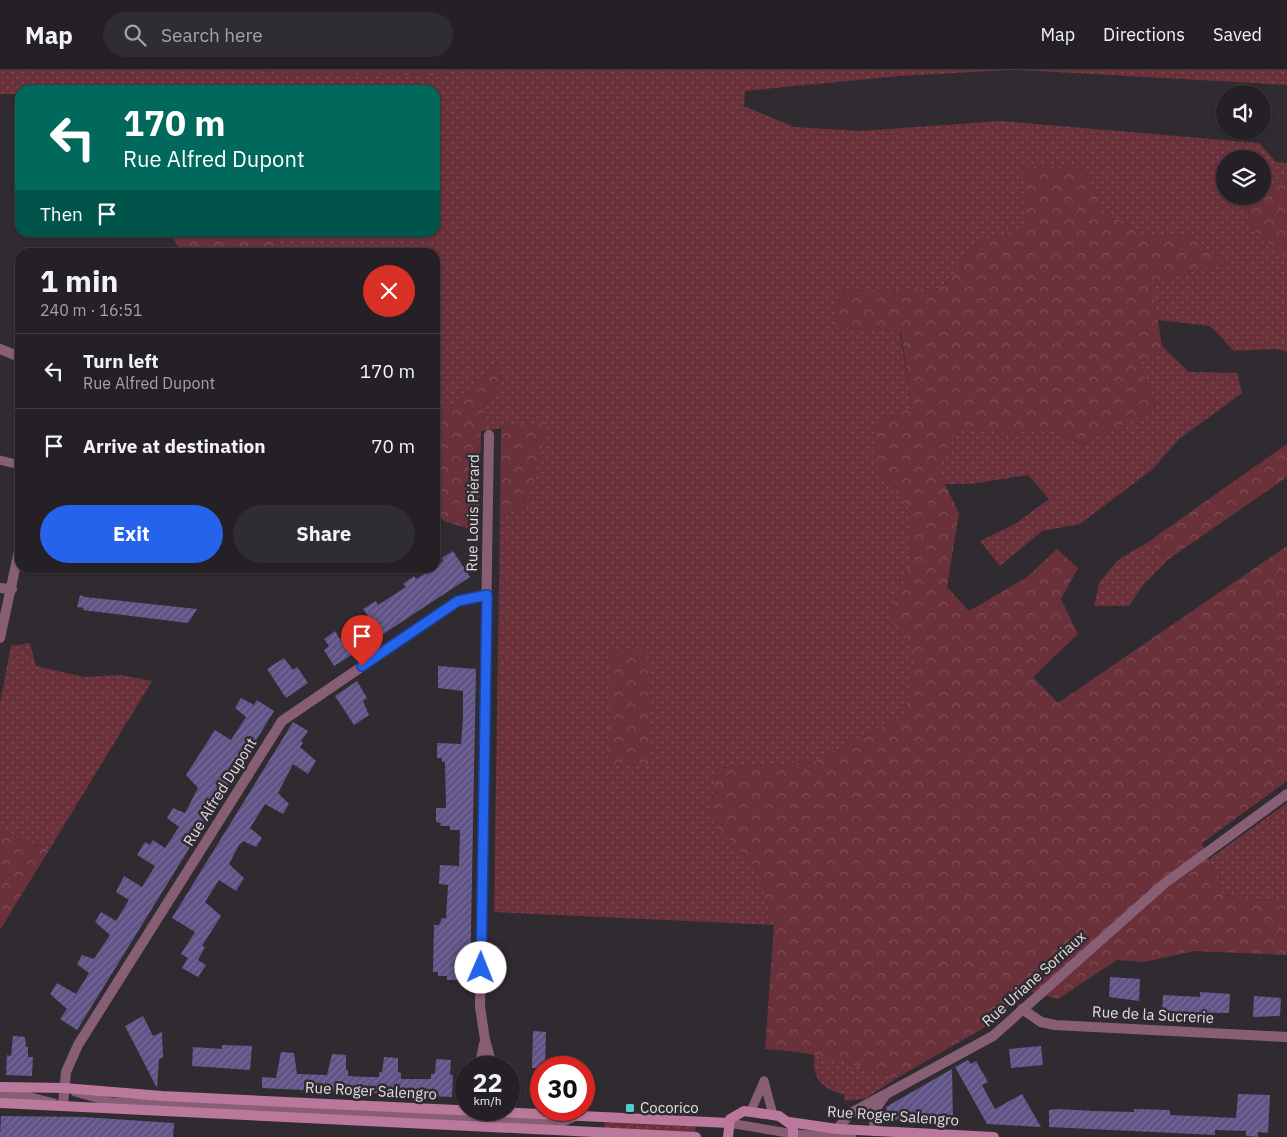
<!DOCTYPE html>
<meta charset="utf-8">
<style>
:root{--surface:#242025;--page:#302d32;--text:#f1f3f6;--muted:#a3a3a7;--line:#413e42;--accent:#2563eb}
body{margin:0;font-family:"IBM Plex Sans",sans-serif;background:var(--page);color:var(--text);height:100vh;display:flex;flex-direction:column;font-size:19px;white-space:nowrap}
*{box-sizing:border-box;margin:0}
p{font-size:16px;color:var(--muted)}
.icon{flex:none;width:28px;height:28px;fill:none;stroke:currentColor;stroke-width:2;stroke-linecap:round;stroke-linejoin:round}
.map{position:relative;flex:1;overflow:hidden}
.panel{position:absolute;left:15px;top:178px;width:425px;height:325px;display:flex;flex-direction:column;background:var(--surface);border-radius:15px;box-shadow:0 1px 4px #0004,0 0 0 1px var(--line)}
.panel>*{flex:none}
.banner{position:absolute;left:15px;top:15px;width:425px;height:152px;border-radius:15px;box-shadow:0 1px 4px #0004,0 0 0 1px var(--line);background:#00695c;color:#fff;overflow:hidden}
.controls{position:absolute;left:1216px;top:15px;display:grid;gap:10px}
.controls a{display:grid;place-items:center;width:55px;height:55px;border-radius:50%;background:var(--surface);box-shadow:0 1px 4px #0004,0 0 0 1px var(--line);font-size:25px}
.speed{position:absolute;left:455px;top:986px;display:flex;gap:10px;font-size:25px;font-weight:700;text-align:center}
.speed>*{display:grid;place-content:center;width:65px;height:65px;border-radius:50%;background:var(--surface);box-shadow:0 1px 4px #0004,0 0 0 1px var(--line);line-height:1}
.speed small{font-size:12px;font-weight:400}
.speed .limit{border:8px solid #d22;background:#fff;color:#111}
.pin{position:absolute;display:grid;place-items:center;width:42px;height:42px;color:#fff;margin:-51px -21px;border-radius:50% 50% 50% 0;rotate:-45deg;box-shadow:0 0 5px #0007}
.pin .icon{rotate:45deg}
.me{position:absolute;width:55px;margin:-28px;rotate:1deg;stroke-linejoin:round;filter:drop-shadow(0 0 4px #0008)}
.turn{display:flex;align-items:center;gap:18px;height:105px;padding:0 25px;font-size:22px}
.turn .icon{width:65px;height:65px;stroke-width:2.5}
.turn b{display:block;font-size:35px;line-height:42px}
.then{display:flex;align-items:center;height:48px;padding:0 25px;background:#0003;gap:10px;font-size:19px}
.round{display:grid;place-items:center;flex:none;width:52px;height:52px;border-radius:26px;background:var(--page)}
.overview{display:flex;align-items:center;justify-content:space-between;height:85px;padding:0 25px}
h1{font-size:30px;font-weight:700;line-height:38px}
.action{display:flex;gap:10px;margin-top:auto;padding:10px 25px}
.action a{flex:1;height:58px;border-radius:30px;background:var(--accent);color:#fff;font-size:20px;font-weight:700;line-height:58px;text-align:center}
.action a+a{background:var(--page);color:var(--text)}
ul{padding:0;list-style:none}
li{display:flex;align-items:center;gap:15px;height:75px;padding:0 25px;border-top:1px solid var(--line)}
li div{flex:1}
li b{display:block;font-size:19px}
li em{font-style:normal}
header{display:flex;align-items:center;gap:30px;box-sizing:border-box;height:70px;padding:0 25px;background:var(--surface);border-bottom:1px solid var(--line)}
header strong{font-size:24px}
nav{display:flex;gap:28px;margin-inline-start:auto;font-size:18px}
.search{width:350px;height:45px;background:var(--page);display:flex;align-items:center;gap:12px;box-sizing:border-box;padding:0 18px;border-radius:28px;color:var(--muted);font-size:19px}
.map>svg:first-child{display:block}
</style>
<header>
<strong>Map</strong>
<div class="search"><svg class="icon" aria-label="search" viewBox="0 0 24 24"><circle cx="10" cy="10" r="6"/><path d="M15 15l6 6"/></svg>Search here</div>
<nav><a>Map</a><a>Directions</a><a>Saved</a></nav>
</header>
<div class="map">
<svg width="1287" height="1067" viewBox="0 0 1287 1067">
<defs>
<pattern id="grass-dots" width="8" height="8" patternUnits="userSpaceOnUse" patternTransform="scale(1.25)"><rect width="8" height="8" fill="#6a313a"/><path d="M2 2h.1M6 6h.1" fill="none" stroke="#7f4e56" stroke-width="1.8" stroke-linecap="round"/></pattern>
<pattern id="forest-crowns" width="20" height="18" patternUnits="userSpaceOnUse" patternTransform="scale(1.25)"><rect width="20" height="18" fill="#6a313a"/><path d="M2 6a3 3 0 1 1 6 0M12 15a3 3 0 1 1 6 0" fill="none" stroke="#7f4e56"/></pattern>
<pattern id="building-hatch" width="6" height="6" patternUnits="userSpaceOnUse" patternTransform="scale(1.25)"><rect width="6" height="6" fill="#605487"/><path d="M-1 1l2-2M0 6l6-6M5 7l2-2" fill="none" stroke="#766c98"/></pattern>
</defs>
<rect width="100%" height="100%" fill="#302b31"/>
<g fill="url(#grass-dots)">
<path d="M 0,0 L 260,0 L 279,3 L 446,5 L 440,0 L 1008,0 L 900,6 L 745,21 L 744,36 L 794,57 L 860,61 L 1001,51 L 1259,73 L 1276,92 L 1287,93 L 1287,112 L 1263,116 L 1262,89 L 1225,89 L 1225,126 L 1245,126 L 1252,158 L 1287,189 L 1287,282 L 1278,279 L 1234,281 L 1210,256 L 1158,250 L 1151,213 L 1223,193 L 1191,165 L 1149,167 L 1104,141 L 1083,96 L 1027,157 L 978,172 L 942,218 L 839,221 L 834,257 L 900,262 L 912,338 L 873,391 L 908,437 L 912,491 L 890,547 L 916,584 L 905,645 L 814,692 L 717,698 L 709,748 L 756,798 L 774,855 L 494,842 L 500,446 L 524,438 L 547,352 L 481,361 L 486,333 L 503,309 L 495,293 L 462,327 L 435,346 L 435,182 L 277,182 L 282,163 L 435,162 L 435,20 L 20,20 L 20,24 L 0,24 Z"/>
<path d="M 1019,0 L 1287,0 L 1287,15 L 1272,14 Z"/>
<path d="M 1162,276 L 1189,302 L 1237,303 L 1242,323 L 1178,370 L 1153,399 L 1080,454 L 1042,461 L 1000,496 L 980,471 L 1015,454 L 1049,429 L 1028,405 L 971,414 L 945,414 L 937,398 L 958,357 L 1008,363 L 1048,359 L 1082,374 L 1156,338 L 1140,294 Z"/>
<path d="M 1148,472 L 1169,489 L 1143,515 L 1129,536 L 1094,536 L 1099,513 L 1118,490 Z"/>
<path d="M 30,573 L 36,596 L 84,607 L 121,605 L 152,611 L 49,780 L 0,760 L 0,633 L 11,576 Z"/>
<path d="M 1287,733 L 1287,833 L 1223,825 L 1209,789 Z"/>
<path d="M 815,984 L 841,989 L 895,1009 L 865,1029 L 844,1031 L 844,1024 C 824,1022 809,1005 815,984 Z"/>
<path d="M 605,1051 L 696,1056 L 695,1063 L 604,1058 Z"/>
</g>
<g fill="url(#forest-crowns)">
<path d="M 260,0 L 440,0 L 448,5 L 279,3 Z"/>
<path d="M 1022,96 L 1083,96 L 1104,141 L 1149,167 L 1191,165 L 1224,193 L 1152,213 L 1162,276 L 1140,294 L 1156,339 L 1082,374 L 1048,359 L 1008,363 L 958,357 L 937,398 L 959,443 L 947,517 L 969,541 L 1027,507 L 1057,479 L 1078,498 L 1061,529 L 1078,564 L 1033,607 L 1058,633 L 1287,476 L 1287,711 L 1202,773 L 1223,825 L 1287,833 L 1287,885 L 1194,881 L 1144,892 L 1117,890 L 1058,929 L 1026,920 L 989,955 L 895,1009 C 848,992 816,982 765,979 L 774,855 L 756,798 L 709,748 L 717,698 L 814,692 L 905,645 L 915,585 L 889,547 L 912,491 L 908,437 L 873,391 L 874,352 L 912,338 L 901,262 L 834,257 L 839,221 L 942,218 L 978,172 L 1026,157 Z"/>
<path d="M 1287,112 L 1287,189 L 1252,158 L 1245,126 L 1262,126 L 1263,116 Z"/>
<path d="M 169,163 L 282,163 L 277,182 L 182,182 Z"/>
<path d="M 496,292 L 503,309 L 486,333 L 481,361 L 479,462 L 444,451 L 435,440 L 435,346 L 462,327 Z"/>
<path d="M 547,352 L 541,385 L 524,438 L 500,446 L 501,357 Z"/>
<path d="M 1287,374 L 1287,407 L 1169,489 L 1148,472 Z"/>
<path d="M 647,580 L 651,695 L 608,694 L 611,582 Z"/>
<path d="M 0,760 L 49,780 L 0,860 Z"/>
</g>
<g fill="url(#building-hatch)">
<path d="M 453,481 L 470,507 L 374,570 L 364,555 L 371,550 L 363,539 L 376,531 L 378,535 L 406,517 L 403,514 L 414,506 L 416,509 L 435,498 L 443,491 L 442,488 Z"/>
<path d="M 80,525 L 85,527 L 197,539 L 188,553 L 83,540 L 84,538 L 77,537 Z"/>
<path d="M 335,561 L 340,569 L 345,566 L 356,582 L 334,596 L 324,580 L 329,576 L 324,569 Z"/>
<path d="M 284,588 L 293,600 L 297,597 L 308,613 L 286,628 L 267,599 Z"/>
<path d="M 438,596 L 476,599 L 470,910 L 447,910 L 447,906 L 438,906 L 438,902 L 433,902 L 434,855 L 439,855 L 442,848 L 446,848 L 448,815 L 439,814 L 440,795 L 459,796 L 460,760 L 450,760 L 450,756 L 440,756 L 441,753 L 436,752 L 436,738 L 446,738 L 445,692 L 442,692 L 442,688 L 437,688 L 437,673 L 461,674 L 463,647 L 463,621 L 438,618 Z"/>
<path d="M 357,611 L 367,628 L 363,631 L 369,645 L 354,655 L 335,626 Z"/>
<path d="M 241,628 L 254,635 L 257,630 L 274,641 L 77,960 L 60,949 L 67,939 L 50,924 L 57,913 L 76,924 L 83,913 L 89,903 L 77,894 L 82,885 L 94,889 L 110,865 L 95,852 L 101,842 L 116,851 L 129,830 L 116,822 L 124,806 L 142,817 L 155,796 L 137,785 L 145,772 L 150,775 L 153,770 L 165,778 L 179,757 L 167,748 L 173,738 L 185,743 L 198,718 L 186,705 L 215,660 L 231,670 L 246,647 L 235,638 Z"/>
<path d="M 293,652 L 308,661 L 301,671 L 303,673 L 300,677 L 316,691 L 308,704 L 293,694 L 278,723 L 289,734 L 283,744 L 265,734 L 250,758 L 262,768 L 256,777 L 243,771 L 239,775 L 229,794 L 244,808 L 236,821 L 219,810 L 205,832 L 221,846 L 202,876 L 205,877 L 198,890 L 206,895 L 198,907 L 182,898 L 188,888 L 181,884 L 195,862 L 172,848 Z"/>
<path d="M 1110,907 L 1140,909 L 1139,931 L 1109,927 Z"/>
<path d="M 1200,922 L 1230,924 L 1229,943 L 1162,942 L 1163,925 L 1200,927 Z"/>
<path d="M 1254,926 L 1281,928 L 1280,946 L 1253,947 Z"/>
<path d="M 143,946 L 153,966 L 162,962 L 163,987 L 159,989 L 157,1018 L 125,956 Z"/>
<path d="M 533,961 L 546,962 L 545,998 L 532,998 Z"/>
<path d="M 13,966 L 25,967 L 26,977 L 28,977 L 28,987 L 33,987 L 32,1006 L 6,1005 L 7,985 L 11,986 Z"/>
<path d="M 222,975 L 252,976 L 250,1000 L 192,996 L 193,977 L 222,979 Z"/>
<path d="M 1041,976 L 1043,995 L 1011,998 L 1009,979 Z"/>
<path d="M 281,982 L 294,983 L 297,1004 L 327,1005 L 332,984 L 346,985 L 346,1000 L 348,1000 L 348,1006 L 364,1007 L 379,1007 L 379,1002 L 382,1002 L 384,987 L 398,988 L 398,1002 L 401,1003 L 401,1009 L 431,1009 L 431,1004 L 435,1004 L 436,989 L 451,990 L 450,1005 L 453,1005 L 452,1027 L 262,1018 L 262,1007 L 276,1008 Z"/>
<path d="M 968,990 L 971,994 L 976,991 L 988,1012 L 982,1015 L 995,1039 L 1022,1024 L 1041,1057 L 987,1054 L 955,997 Z"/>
<path d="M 952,999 L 953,1052 L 891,1050 L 888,1047 L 886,1037 Z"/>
<path d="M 1238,1024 L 1270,1025 L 1268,1063 L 1258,1062 L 1258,1067 L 1246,1066 L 1246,1061 L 1215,1060 L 1215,1065 L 1049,1057 L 1049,1040 L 1059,1039 L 1094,1041 L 1134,1042 L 1134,1039 L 1170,1040 L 1170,1045 L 1236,1048 Z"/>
<path d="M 1,1046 L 83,1047 L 174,1053 L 173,1067 L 0,1067 Z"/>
</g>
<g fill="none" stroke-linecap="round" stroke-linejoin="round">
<g stroke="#885e74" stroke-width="9">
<path d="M 0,390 L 20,395"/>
<path d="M 764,1011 L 773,1045"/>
<path d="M 75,1022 L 111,1032 L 561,1053 L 576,1046"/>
<path d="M 0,1025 L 27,1026 L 54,1033"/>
<path d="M 751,1041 L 764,1011"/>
<path d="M 729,1053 L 794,1064 L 852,1067"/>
</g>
<g stroke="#885e74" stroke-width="10">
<path d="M 0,279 L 20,287"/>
<path d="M 489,365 L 480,937 L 485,970 L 493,998"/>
<path d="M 0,518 L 12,519"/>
<path d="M 0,568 L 20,476"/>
<path d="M 1022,939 L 1041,952 L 1055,955 L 1287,967"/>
<path d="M 479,998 L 484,974"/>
<path d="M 63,1035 L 66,1002 L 78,975 L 282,651 L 458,531 L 487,525"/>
</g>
<g stroke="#885e74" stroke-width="10">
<path d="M 837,1059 L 851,1043 L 993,966 L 1165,813 L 1287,724"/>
<path d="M 876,1061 C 871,1047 875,1038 884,1027"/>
</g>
<g stroke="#bb789d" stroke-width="10">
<path d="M 0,1017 L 64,1018 L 162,1026 L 729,1053"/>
<path d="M 0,1033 L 696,1067"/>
<path d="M 789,1052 L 837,1059 L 994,1067"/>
<path d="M 728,1067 L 730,1049 L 744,1041 L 779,1046 L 793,1056 L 793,1067"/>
</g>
</g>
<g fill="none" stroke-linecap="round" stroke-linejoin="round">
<defs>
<path id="route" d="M 362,596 L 458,531 L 487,525 L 481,898"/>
</defs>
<use href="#route" stroke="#184099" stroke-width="12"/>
<use href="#route" stroke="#2563eb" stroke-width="9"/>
</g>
<rect fill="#53cdc9" stroke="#302b31" stroke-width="2" x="625" y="1033" width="10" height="10" rx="2.5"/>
<g text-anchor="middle" stroke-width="5" stroke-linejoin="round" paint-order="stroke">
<g font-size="15" fill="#e1dde2" stroke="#302b31">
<text transform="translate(473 443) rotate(-89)" y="5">Rue Louis Piérard</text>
<text transform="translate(220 722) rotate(-58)" y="5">Rue Alfred Dupont</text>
<text transform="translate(1034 909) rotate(-42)" y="5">Rue Uriane Sorriaux</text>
<text transform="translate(1153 945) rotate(3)" y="5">Rue de la Sucrerie</text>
<text transform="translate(371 1021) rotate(3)" y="5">Rue Roger Salengro</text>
<text transform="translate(893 1046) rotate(4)" y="5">Rue Roger Salengro</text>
</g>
<g font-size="15" fill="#e1dde2" stroke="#302b31" text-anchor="start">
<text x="640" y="1043">Cocorico</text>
</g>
</g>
</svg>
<div class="controls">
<a><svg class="icon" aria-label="sound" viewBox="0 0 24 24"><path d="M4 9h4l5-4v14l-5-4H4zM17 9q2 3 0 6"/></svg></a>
<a><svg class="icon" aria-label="layers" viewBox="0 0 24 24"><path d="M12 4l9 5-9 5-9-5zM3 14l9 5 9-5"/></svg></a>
</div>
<div class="speed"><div>22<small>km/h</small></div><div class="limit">30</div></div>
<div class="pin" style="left:362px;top:596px;background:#d93025"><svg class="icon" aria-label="arrive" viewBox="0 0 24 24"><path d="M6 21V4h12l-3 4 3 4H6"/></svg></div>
<svg class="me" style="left:481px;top:898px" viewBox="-20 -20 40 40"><circle r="19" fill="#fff"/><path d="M0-13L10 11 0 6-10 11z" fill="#2563eb"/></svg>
<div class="banner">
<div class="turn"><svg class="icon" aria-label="left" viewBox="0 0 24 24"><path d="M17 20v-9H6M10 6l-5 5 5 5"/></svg><div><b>170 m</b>Rue Alfred Dupont</div></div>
<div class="then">Then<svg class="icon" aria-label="arrive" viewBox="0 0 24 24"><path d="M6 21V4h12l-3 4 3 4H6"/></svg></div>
</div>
<section class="panel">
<div class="overview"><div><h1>1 min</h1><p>240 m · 16:51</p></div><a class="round" style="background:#d93025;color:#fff"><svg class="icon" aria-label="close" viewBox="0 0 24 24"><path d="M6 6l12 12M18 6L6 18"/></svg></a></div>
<ul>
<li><svg class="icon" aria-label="left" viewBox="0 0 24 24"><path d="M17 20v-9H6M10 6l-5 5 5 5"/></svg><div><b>Turn left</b><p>Rue Alfred Dupont</p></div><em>170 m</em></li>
<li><svg class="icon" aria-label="arrive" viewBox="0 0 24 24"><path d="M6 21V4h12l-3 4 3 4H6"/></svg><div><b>Arrive at destination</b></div><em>70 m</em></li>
</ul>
<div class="action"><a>Exit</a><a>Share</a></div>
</section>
</div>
